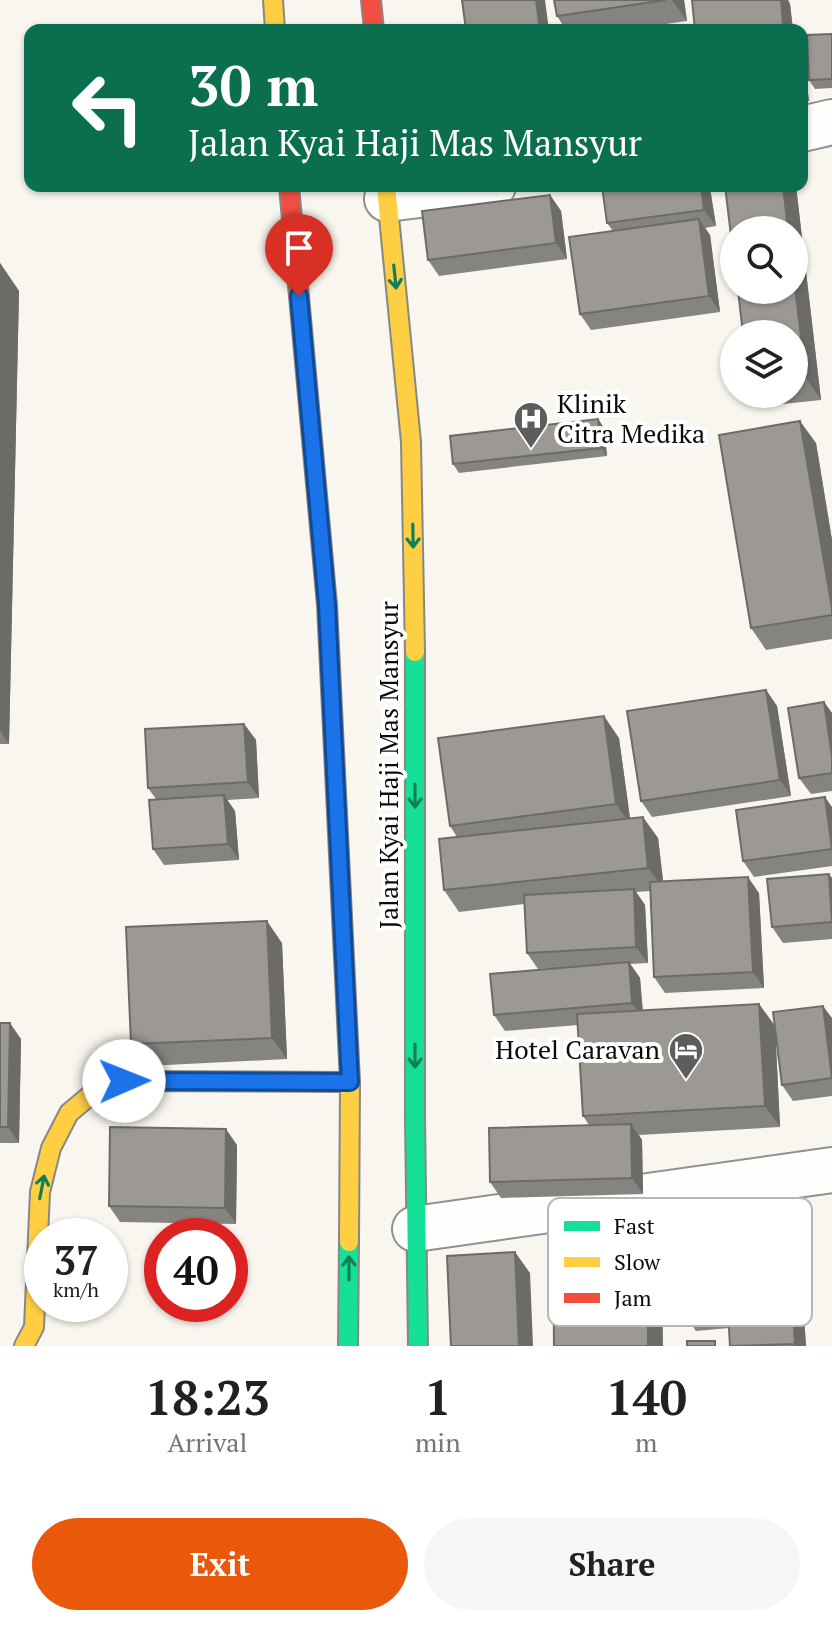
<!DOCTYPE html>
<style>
:root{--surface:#fff;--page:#f6f6f6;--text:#202124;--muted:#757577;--accent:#ea580c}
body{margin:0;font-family:"PT Serif",serif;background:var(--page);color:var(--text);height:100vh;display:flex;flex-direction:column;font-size:30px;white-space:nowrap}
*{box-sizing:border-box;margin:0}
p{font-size:26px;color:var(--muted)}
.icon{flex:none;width:44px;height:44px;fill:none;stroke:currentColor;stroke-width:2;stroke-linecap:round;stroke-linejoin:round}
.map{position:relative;height:1346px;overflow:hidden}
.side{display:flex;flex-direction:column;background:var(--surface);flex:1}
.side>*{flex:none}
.guide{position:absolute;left:24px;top:24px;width:784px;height:168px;border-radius:16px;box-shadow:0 2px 6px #0004;background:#0b6e4f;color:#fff;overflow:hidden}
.controls{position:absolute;left:720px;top:216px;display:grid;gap:16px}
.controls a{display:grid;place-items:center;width:88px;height:88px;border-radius:50%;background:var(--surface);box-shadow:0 2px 6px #0004;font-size:40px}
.speed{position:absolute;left:24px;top:1218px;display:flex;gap:16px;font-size:40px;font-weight:700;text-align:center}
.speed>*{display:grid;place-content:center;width:104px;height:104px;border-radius:50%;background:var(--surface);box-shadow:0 2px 6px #0004;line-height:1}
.speed small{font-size:20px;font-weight:400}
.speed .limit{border:12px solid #d22;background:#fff;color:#111}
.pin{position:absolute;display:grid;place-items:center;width:68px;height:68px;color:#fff;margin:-82px -34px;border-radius:50% 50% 50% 0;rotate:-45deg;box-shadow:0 0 8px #0007}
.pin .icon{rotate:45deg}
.me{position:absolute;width:88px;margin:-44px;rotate:89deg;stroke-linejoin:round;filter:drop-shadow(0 0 6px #0008)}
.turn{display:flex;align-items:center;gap:28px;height:168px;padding:0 32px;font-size:36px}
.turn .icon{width:104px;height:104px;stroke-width:2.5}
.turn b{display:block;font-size:56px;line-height:68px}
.eta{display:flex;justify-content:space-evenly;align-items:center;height:136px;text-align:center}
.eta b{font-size:48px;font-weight:700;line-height:56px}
.primary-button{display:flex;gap:16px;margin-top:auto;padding:16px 32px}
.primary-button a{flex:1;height:92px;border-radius:48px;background:var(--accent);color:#fff;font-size:32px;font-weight:700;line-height:92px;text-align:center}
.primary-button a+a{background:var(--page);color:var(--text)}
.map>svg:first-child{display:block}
</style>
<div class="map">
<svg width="832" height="1346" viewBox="0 0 832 1346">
<rect width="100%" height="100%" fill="#f9f6ef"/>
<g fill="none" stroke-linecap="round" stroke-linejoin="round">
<defs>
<g id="street">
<path d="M 802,129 L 832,122"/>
<path d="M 387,199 L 493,186"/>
<path d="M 415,1229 L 832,1170"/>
</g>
<g id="fast">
<path d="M 415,652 L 415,1116 L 418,1346"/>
<path d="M 348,1346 L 349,1242"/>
</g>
<g id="slow">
<path d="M 273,0 L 275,30"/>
<path d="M 386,186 L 411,442 L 415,652"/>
<path d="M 337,813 L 350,1082 L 349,1242"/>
<path d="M 24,1346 L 34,1327 L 40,1192 L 51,1148 L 69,1113 L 94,1092 L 124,1081 L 350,1082"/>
</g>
<g id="jam">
<path d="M 371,0 L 374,30"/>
<path d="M 289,186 L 327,605 L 337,813"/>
</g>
</defs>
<use href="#street" stroke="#92918e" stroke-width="48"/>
<use href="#fast" stroke="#898784" stroke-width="22"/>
<use href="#slow" stroke="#898784" stroke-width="22"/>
<use href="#jam" stroke="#898784" stroke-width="22"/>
<use href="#street" stroke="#fefefd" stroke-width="44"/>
<use href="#fast" stroke="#16e098" stroke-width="18"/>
<use href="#slow" stroke="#ffcf43" stroke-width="18"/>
<use href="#jam" stroke="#f24e42" stroke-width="18"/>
</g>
<g fill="#868480">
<path d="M 554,0 L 684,0 L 687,21 L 624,30 L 566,30 L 557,16 Z"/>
<path d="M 692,0 L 788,0 L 790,4 L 793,30 L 695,30 Z"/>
<path d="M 832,34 L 832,88 L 815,89 L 809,80 Z"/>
<path d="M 802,68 L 805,72 L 809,101 L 802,102 Z"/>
<path d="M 602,186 L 709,186 L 710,188 L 716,226 L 705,228 L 710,235 L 720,312 L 591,330 L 580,314 L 613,231 L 607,223 Z"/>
<path d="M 725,186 L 796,186 L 821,400 L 764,406 L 756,394 L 794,394 L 794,334 Z"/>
<path d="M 550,195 L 561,211 L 567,259 L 439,276 L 428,260 Z"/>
<path d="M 0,263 L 19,291 L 9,744 L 0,744 Z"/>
<path d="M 598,419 L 604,428 L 607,456 L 459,473 L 453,464 Z"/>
<path d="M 816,443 L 832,540 L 832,639 L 766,650 L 751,628 Z"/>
<path d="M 766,690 L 777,706 L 791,796 L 652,817 L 641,801 Z"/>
<path d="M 824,702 L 832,713 L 832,791 L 811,794 L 799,778 Z"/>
<path d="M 244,724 L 256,740 L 259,798 L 227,800 L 235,811 L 239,860 L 164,865 L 153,849 L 156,799 L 148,788 Z"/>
<path d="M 619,738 L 630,818 L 658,838 L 663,881 L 759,893 L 764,988 L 665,993 L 654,977 L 650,891 L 636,892 L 645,905 L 648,963 L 630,964 L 640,978 L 643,1011 L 759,1004 L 775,1026 L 780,1127 L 639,1135 L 642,1140 L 643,1194 L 501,1198 L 490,1182 L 589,1125 L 583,1116 L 578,1025 L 505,1031 L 494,1015 L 565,968 L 538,969 L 527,953 L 524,904 L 459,912 L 444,890 L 457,837 L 450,826 Z"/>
<path d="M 832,807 L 832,866 L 754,877 L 743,861 Z"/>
<path d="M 832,878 L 832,939 L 783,943 L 772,927 Z"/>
<path d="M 282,943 L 287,1059 L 146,1066 L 131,1044 Z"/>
<path d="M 832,1018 L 832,1096 L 793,1101 L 782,1085 Z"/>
<path d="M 0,1023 L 21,1039 L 19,1143 L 0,1143 Z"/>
<path d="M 237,1145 L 236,1224 L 120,1222 L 109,1206 Z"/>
<path d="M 713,1222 L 724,1238 L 788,1226 L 799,1242 L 806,1346 L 730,1346 L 729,1328 L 696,1331 L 685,1315 Z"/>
</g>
<g fill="#6d6b68">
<path d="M 536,0 L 545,0 L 549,30 L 540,30 Z"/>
<path d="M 672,0 L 684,0 L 687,21 Z"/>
<path d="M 781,0 L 788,0 L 790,4 L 793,30 L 787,30 L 783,25 Z"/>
<path d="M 802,68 L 805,72 L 809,101 L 803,92 Z"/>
<path d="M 701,186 L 709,186 L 710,188 L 716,226 L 704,210 Z"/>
<path d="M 783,186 L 796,186 L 821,400 L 806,378 L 794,279 L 794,230 L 788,230 Z"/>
<path d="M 550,195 L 561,211 L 567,259 L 556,243 Z"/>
<path d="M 699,219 L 710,235 L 720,312 L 709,296 Z"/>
<path d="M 0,263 L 19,291 L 9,744 L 0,731 Z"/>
<path d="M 598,419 L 604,428 L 607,456 L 601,448 Z"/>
<path d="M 800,421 L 816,443 L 832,540 L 832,608 Z"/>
<path d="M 766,690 L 777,706 L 791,796 L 780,780 Z"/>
<path d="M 824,702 L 832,713 L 832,756 Z"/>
<path d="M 604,716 L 619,738 L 631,826 L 616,804 Z"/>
<path d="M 244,724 L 256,740 L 259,798 L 248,782 Z"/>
<path d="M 224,795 L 235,811 L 239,860 L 228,844 Z"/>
<path d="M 825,797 L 832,807 L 832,845 Z"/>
<path d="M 643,817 L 658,838 L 664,889 L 648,868 Z"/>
<path d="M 829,874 L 832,878 L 832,908 Z"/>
<path d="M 748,877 L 759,893 L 764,988 L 753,972 Z"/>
<path d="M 634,889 L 645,905 L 648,963 L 636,947 Z"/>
<path d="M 267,921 L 282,943 L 287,1059 L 272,1038 Z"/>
<path d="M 629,962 L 640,978 L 643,1019 L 632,1003 Z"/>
<path d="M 759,1004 L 775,1026 L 780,1127 L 765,1106 Z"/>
<path d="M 823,1006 L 832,1018 L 832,1078 Z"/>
<path d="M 10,1023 L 21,1039 L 19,1143 L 8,1127 Z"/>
<path d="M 631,1124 L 642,1140 L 643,1194 L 632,1178 Z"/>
<path d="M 226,1129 L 237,1145 L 236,1224 L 225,1208 Z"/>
<path d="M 713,1222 L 724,1238 L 732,1328 L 721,1312 Z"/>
<path d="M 788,1226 L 799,1242 L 806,1346 L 796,1346 L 795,1344 Z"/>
<path d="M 647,1236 L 662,1258 L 663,1346 L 648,1346 Z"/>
<path d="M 515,1252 L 530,1273 L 533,1346 L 519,1346 Z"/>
</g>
<g fill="#9c9995" stroke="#6d6b68" stroke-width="2">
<path d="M 462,0 L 536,0 L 540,30 L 466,30 Z"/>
<path d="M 554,0 L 666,0 L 557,16 Z"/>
<path d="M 692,0 L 781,0 L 783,25 L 733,30 L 695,30 Z"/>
<path d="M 832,34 L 832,79 L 809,80 L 807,35 Z"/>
<path d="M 602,186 L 701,186 L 704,210 L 607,223 Z"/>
<path d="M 725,186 L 783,186 L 788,230 L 734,230 L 734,260 Z"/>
<path d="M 550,195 L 556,243 L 428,260 L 422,211 Z"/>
<path d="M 699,219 L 709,296 L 580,314 L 569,237 Z"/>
<path d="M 794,279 L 806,378 L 794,380 L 794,334 L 743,334 L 738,290 L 794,290 Z"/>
<path d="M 598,419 L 601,448 L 453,464 L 450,436 Z"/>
<path d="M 800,421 L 832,608 L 832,615 L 751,628 L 719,435 Z"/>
<path d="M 766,690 L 780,780 L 641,801 L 627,711 Z"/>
<path d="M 824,702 L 832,756 L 832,773 L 799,778 L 788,708 Z"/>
<path d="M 604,716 L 616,804 L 450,826 L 438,738 Z"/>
<path d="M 244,724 L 248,782 L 148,788 L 145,729 Z"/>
<path d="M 224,795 L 228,844 L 153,849 L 149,800 Z"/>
<path d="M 825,797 L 832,849 L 743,861 L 736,810 Z"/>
<path d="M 643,817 L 648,868 L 444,890 L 439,839 Z"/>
<path d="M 829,874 L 832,922 L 772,927 L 767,879 Z"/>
<path d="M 748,877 L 753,972 L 654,977 L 650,882 Z"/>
<path d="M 634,889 L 636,947 L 527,953 L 524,895 Z"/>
<path d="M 267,921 L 272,1038 L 131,1044 L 126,927 Z"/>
<path d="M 629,962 L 632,1003 L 494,1015 L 490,974 Z"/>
<path d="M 759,1004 L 765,1106 L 583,1116 L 577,1014 Z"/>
<path d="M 823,1006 L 832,1078 L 782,1085 L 773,1012 Z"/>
<path d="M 0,1023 L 10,1023 L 8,1127 L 0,1127 Z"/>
<path d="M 631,1124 L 632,1178 L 490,1182 L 489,1128 Z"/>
<path d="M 110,1127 L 226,1129 L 225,1208 L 109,1206 Z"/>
<path d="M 788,1226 L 795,1344 L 730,1346 L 723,1229 Z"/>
<path d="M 647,1236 L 648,1346 L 554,1346 L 553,1238 Z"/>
<path d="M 515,1252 L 519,1346 L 451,1346 L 447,1256 Z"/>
<rect x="687" y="1341" width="28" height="5"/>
</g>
<defs><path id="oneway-shaft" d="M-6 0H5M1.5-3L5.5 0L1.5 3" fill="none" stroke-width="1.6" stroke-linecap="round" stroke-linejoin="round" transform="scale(2)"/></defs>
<g stroke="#118059">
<use href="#oneway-shaft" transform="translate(395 277) rotate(84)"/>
<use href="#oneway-shaft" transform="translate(413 536) rotate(89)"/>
<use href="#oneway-shaft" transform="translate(415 796) rotate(90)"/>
<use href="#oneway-shaft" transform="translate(415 1056) rotate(90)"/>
<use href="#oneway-shaft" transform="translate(42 1187) rotate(-79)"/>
<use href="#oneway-shaft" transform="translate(349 1268) rotate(-90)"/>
</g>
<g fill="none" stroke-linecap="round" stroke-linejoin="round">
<defs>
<path id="route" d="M 124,1081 L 350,1082 L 327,605 L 299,296"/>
</defs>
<use href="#route" stroke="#114b97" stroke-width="20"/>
<use href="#route" stroke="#1a73e8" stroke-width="14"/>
</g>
<defs>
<symbol id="hospital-pin" viewBox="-11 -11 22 30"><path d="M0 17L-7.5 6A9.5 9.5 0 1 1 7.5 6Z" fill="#5e5d5b" stroke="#fff"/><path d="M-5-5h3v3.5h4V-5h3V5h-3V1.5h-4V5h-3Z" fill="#fff"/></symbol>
<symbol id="hotel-pin" viewBox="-11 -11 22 30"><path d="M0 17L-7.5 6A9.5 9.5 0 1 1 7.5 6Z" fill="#5e5d5b" stroke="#fff"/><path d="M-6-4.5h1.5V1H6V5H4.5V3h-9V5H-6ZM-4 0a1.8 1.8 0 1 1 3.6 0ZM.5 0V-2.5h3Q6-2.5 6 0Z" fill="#fff"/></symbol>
</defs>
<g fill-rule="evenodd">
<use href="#hospital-pin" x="511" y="399" width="40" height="54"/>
<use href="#hotel-pin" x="666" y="1030" width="40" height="54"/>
</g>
<g text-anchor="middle" stroke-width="8" stroke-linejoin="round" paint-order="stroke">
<g font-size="26" fill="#0b0b0b" stroke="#fff" text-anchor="start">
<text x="557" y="413">Klinik<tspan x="557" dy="30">Citra Medika</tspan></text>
<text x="660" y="1059" text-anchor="end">Hotel Caravan</text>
</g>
<g font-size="26" fill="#0b0b0b" stroke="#fff">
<text transform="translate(389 765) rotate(-90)" y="9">Jalan Kyai Haji Mas Mansyur</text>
</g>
</g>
<rect x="548" y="1198" width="264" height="128" rx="12" fill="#fff" stroke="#b6b6b6" stroke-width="2"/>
<rect x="564" y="1221" width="36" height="10" fill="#16e098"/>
<rect x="564" y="1257" width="36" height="10" fill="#ffcf43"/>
<rect x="564" y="1293" width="36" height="10" fill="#f24e42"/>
<g font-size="22" fill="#0b0b0b">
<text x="614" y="1234">Fast</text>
<text x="614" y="1270">Slow</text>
<text x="614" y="1306">Jam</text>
</g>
</svg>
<div class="controls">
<a><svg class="icon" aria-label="search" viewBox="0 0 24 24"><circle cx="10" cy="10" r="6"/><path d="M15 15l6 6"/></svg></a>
<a><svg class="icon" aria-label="layers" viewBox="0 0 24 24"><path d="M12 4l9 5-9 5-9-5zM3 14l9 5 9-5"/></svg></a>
</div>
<div class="speed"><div>37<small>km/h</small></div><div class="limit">40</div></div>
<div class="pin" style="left:299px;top:296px;background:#d93025"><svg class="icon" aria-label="arrive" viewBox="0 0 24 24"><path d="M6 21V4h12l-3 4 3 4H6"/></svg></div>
<svg class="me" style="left:124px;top:1081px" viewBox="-20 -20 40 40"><circle r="19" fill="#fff"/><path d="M0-13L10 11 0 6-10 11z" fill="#1a73e8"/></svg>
<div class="guide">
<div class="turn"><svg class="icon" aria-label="left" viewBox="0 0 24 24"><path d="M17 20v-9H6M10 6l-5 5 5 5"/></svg><div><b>30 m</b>Jalan Kyai Haji Mas Mansyur</div></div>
</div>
</div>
<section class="side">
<div class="eta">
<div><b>18:23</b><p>Arrival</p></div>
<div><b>1</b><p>min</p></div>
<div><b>140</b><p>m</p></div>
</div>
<div class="primary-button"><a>Exit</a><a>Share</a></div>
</section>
